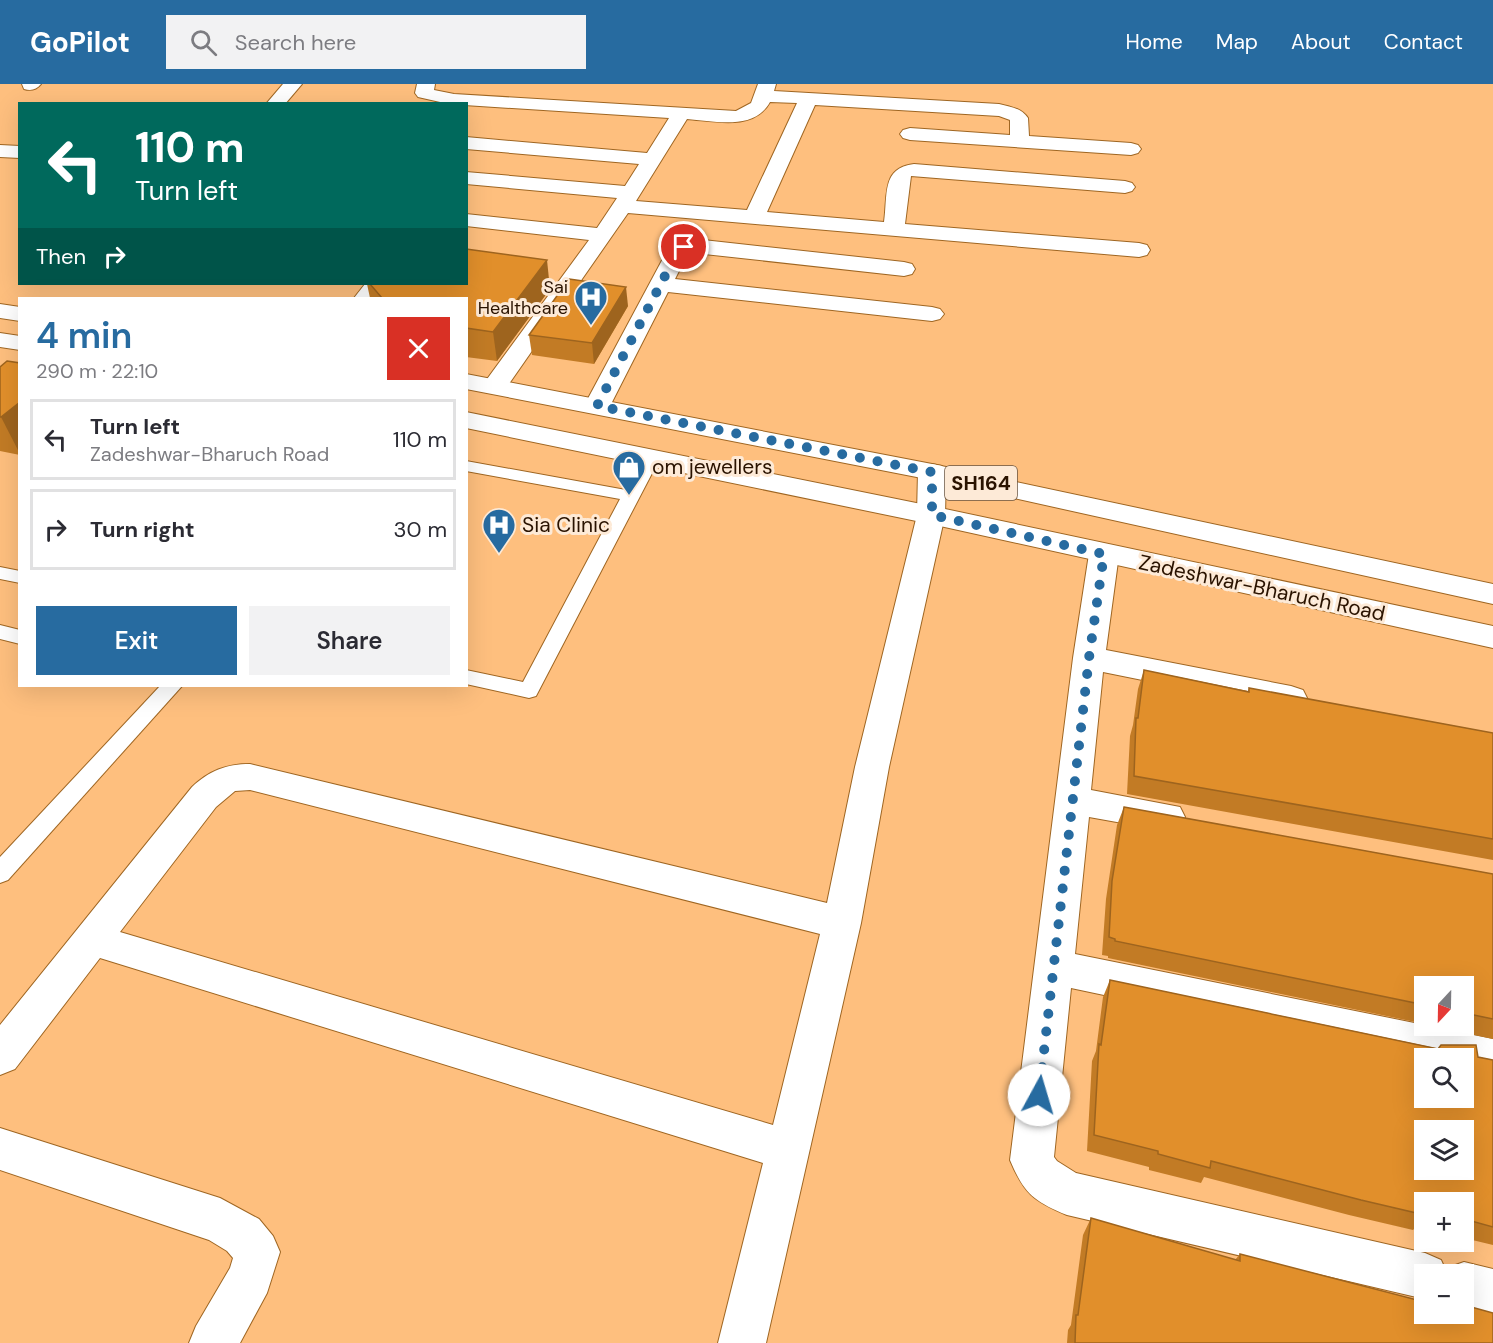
<!DOCTYPE html>
<meta charset="utf-8">
<style>
:root{--surface:#fff;--page:#f2f2f3;--text:#2b2b33;--muted:#7c7c81;--line:#e1e1e2;--accent:#276ba0}
body{margin:0;font-family:"DM Sans",sans-serif;background:var(--page);color:var(--text);height:100vh;display:flex;flex-direction:column;font-size:22px;white-space:nowrap}
*{box-sizing:border-box;margin:0}
p{font-size:20px;color:var(--muted)}
.icon{flex:none;width:33px;height:33px;fill:none;stroke:currentColor;stroke-width:2;stroke-linecap:round;stroke-linejoin:round}
.map{position:relative;flex:1;overflow:hidden}
.details{position:absolute;left:18px;top:213px;width:450px;height:390px;display:flex;flex-direction:column;background:var(--surface);border-radius:0px;box-shadow:0 6px 24px #0002}
.details>*{flex:none}
.hud{position:absolute;left:18px;top:18px;width:450px;height:183px;border-radius:0px;box-shadow:0 6px 24px #0002;background:#00695c;color:#fff;overflow:hidden}
.needle{width:39px;rotate:202deg}
.fabs{position:absolute;left:1414px;top:892px;display:grid;gap:12px}
.fabs a{display:grid;place-items:center;width:60px;height:60px;border-radius:0px;background:var(--surface);box-shadow:0 6px 24px #0002;font-size:30px}
.pin{position:absolute;display:grid;place-items:center;width:51px;height:51px;color:#fff;margin:-26px;border:3px solid #fff;border-radius:50%;box-shadow:0 2px 6px #0007}
.me{position:absolute;width:66px;margin:-33px;rotate:6deg;stroke-linejoin:round;filter:drop-shadow(0 0 4px #0008)}
.turn{display:flex;align-items:center;gap:21px;height:126px;padding:0 18px;font-size:27px}
.turn .icon{width:78px;height:78px;stroke-width:2.5}
.turn b{display:block;font-size:42px;line-height:51px}
.then{display:flex;align-items:center;height:57px;padding:0 18px;background:#0003;gap:12px;font-size:22px}
.round{display:grid;place-items:center;flex:none;width:63px;height:63px;border-radius:0px;background:var(--page)}
.head{display:flex;align-items:center;justify-content:space-between;height:102px;padding:0 18px}
h1{font-size:36px;font-weight:600;line-height:45px;color:var(--accent)}
.button{display:flex;gap:12px;margin-top:auto;padding:12px 18px}
.button a{flex:1;height:69px;border-radius:0px;background:var(--accent);color:#fff;font-size:24px;font-weight:600;line-height:69px;text-align:center}
.button a+a{background:var(--page);color:var(--text)}
ul{padding:0;list-style:none}
li{display:flex;align-items:center;gap:18px;height:81px;margin:0 12px 9px;padding:0 6px;border:3px solid var(--line);border-radius:0px}
li div{flex:1}
li b{display:block;font-size:22px}
li em{font-style:normal}
header{display:flex;align-items:center;gap:36px;box-sizing:border-box;height:84px;padding:0 30px;background:var(--accent);color:#fff}
header strong{font-size:28px}
nav{display:flex;gap:33px;margin-inline-start:auto;font-size:21px}
.search{width:420px;height:54px;background:var(--page);display:flex;align-items:center;gap:15px;box-sizing:border-box;padding:0 21px;border-radius:0px;color:var(--muted);font-size:22px}
.map>svg:first-child{display:block}
</style>
<header>
<strong>GoPilot</strong>
<div class="search"><svg class="icon" aria-label="search" viewBox="0 0 24 24"><circle cx="10" cy="10" r="6"/><path d="M15 15l6 6"/></svg>Search here</div>
<nav><a>Home</a><a>Map</a><a>About</a><a>Contact</a></nav>
</header>
<div class="map">
<svg width="1493" height="1259" viewBox="0 0 1493 1259">
<rect width="100%" height="100%" fill="#febf7e"/>
<g fill="none" stroke-linecap="round" stroke-linejoin="round">
<defs>
<g id="lane">
<path d="M 652,367 L 658,368 L 661,372 L 536,612 L 529,614 L 466,600 L 466,586 L 523,598 L 620,415 L 466,387 L 466,377 L 626,406 L 643,372 L 646,368 Z"/>
<path d="M 0,483 L 20,487 L 20,499 L 0,495 Z"/>
<path d="M 0,541 L 20,546 L 20,560 L 0,555 Z"/>
<path d="M 160,602 L 182,602 L 8,796 L 0,799 L 0,773 Z"/>
</g>
<g id="street">
<path d="M 22,0 L 41,0 C 36,6 31,7 24,5 Z"/>
<path d="M 283,0 L 302,0 L 285,20 L 266,20 Z"/>
<path d="M 417,0 L 435,0 L 434,6 L 454,10 L 736,27 L 751,19 L 758,0 L 776,0 L 774,7 L 999,20 C 1011,23 1021,24 1028,34 L 1029,52 L 1131,59 L 1138,61 L 1141,65 L 1138,69 L 1131,71 L 910,56 L 903,54 L 900,50 L 903,46 L 910,44 L 1010,51 L 1010,36 L 999,32 L 815,21 L 767,128 L 884,138 C 888,111 881,84 914,80 L 1125,97 L 1132,99 L 1135,103 L 1132,107 L 1125,109 L 911,92 L 905,140 L 1139,159 L 1147,161 L 1150,166 L 1147,171 L 1139,173 L 628,129 L 504,307 L 495,310 L 486,307 L 482,302 L 589,156 L 466,142 L 466,130 L 597,144 L 617,114 L 466,100 L 466,88 L 625,102 L 639,80 L 466,65 L 466,53 L 647,69 L 669,34 L 449,20 L 418,13 L 415,9 ZM 770,18 L 797,19 L 747,126 L 636,117 L 687,35 C 715,37 754,47 770,18 Z"/>
<path d="M 0,61 L 20,62 L 20,74 L 0,73 Z"/>
<path d="M 694,155 L 904,178 L 912,180 L 915,185 L 912,190 L 904,192 L 695,169 L 687,171 L 675,195 L 932,223 L 940,225 L 944,230 L 940,235 L 932,237 L 668,208 L 610,322 L 606,327 L 597,330 L 588,327 L 584,322 L 667,167 L 670,162 Z"/>
<path d="M 365,200 L 388,200 L 377,214 L 354,214 Z"/>
<path d="M 932,380 L 942,382 L 946,388 L 945,431 L 889,683 L 861,839 L 766,1259 L 718,1259 L 763,1079 L 100,874 L 15,985 L 0,991 L 0,941 L 192,703 C 209,687 226,680 250,680 L 827,819 L 855,683 L 917,431 L 918,388 L 922,382 ZM 250,706 L 820,850 L 773,1041 L 120,848 L 216,723 L 235,707 Z"/>
<path d="M 1104,461 L 1114,463 L 1119,470 L 1106,566 L 1291,602 L 1303,606 L 1307,614 L 1303,622 L 1291,626 L 1103,588 L 1091,706 L 1180,723 L 1185,733 L 1180,743 L 1167,747 L 1089,733 L 1075,870 L 1493,955 L 1493,993 L 1464,987 L 1464,975 L 1425,975 L 1425,979 L 1071,904 L 1054,1073 L 1057,1077 L 1076,1089 L 1425,1169 L 1441,1176 L 1446,1187 L 1447,1184 L 1464,1178 L 1493,1185 L 1493,1231 L 1464,1224 L 1464,1191 L 1425,1191 L 1425,1215 L 1067,1131 C 1033,1117 1024,1109 1010,1076 L 1073,574 L 1089,470 L 1094,463 Z"/>
<path d="M 0,1044 L 220,1114 L 259,1135 L 273,1152 L 280,1168 L 267,1209 L 240,1259 L 189,1259 L 196,1242 L 230,1184 L 233,1174 L 227,1167 L 209,1156 L 0,1086 Z"/>
</g>
<g id="primary">
<path d="M 0,220 L 20,223 L 20,237 L 0,234 Z"/>
<path d="M 0,249 L 20,252 L 20,266 L 0,263 Z"/>
<path d="M 466,290 L 932,380 L 1493,500 L 1493,520 L 932,396 L 466,305 Z"/>
<path d="M 466,328 L 931,422 L 1493,542 L 1493,564 L 931,440 L 466,344 Z"/>
</g>
</defs>
<use href="#lane" stroke="#9f6622" stroke-width="2"/>
<use href="#street" stroke="#9f6622" stroke-width="2"/>
<use href="#primary" stroke="#9f6622" stroke-width="2"/>
<use href="#lane" fill="#fff" fill-rule="evenodd"/>
<use href="#street" fill="#fff" fill-rule="evenodd"/>
<use href="#primary" fill="#fff" fill-rule="evenodd"/>
</g>
<g fill="#c27b25">
<path d="M 367,200 L 466,200 L 550,205 L 497,277 L 466,273 L 466,214 L 370,214 Z"/>
<path d="M 628,222 L 594,280 L 532,271 L 529,251 Z"/>
<path d="M 20,279 L 20,371 L 0,367 L 0,283 Z"/>
<path d="M 1144,586 L 1248,607 L 1249,604 L 1493,649 L 1493,776 L 1127,710 L 1130,652 L 1133,641 L 1138,605 Z"/>
<path d="M 1124,723 L 1493,790 L 1493,955 L 1433,942 L 1464,942 L 1464,903 L 1425,903 L 1425,940 L 1108,874 L 1108,872 L 1102,871 L 1106,815 L 1117,741 Z"/>
<path d="M 1110,896 L 1493,976 L 1493,1161 L 1464,1154 L 1464,1119 L 1425,1119 L 1425,1144 L 1417,1142 L 1413,1146 L 1349,1131 L 1204,1093 L 1201,1099 L 1149,1086 L 1149,1083 L 1087,1067 L 1092,977 L 1096,967 L 1103,913 Z"/>
<path d="M 1091,1134 L 1235,1176 L 1240,1170 L 1493,1259 L 1067,1259 L 1068,1246 L 1071,1241 L 1083,1151 Z"/>
</g>
<g fill="#9e641e">
<path d="M 547,176 L 550,205 L 497,277 L 493,248 Z"/>
<path d="M 626,203 L 628,222 L 594,280 L 592,259 Z"/>
<path d="M 20,318 L 20,370 L 1,333 Z"/>
</g>
<g fill="#e18f2b" stroke="#9e641e" stroke-width="1.5" fill-rule="evenodd">
<path d="M 466,165 L 547,176 L 493,248 L 466,244 L 466,214 L 382,214 L 370,200 L 466,200 Z"/>
<path d="M 569,195 L 626,203 L 592,259 L 529,251 Z"/>
<path d="M 7,277 L 20,279 L 20,318 L 1,333 L 0,333 L 0,283 Z"/>
<path d="M 1144,586 L 1249,608 L 1249,604 L 1493,649 L 1493,755 L 1134,692 L 1136,634 L 1138,634 Z"/>
<path d="M 1124,723 L 1493,790 L 1493,935 L 1464,929 L 1464,903 L 1425,903 L 1425,921 L 1115,857 L 1115,855 L 1109,853 L 1112,797 Z"/>
<path d="M 1110,896 L 1438,965 L 1441,961 L 1476,961 L 1478,973 L 1493,976 L 1493,1143 L 1464,1135 L 1464,1119 L 1425,1119 L 1425,1131 L 1361,1116 L 1211,1077 L 1210,1084 L 1158,1070 L 1158,1067 L 1094,1051 L 1099,960 L 1101,961 ZM 1425,975 L 1464,975 L 1464,1014 L 1425,1014 ZM 1425,1047 L 1464,1047 L 1464,1086 L 1425,1086 Z"/>
<path d="M 1091,1134 L 1240,1177 L 1240,1170 L 1425,1218 L 1425,1230 L 1464,1230 L 1464,1221 L 1493,1229 L 1493,1259 L 1075,1259 L 1076,1231 L 1078,1231 Z"/>
</g>
<g fill="none" stroke-linecap="round" stroke-linejoin="round">
<path stroke="#276ba0" stroke-width="10" stroke-dasharray="0 18" d="M 684,163 L 678,167 L 597,322 L 932,388 L 932,431 L 1104,470 L 1089,574 L 1039,1011"/>
</g>
<defs>
<symbol id="hospital-pin" viewBox="-11 -11 22 30"><path d="M0 17L-7.5 6A9.5 9.5 0 1 1 7.5 6Z" fill="#276ba0" stroke="#fdead7"/><path d="M-5-5h3v3.5h4V-5h3V5h-3V1.5h-4V5h-3Z" fill="#fff"/></symbol>
<symbol id="shop-pin" viewBox="-11 -11 22 30"><path d="M0 17L-7.5 6A9.5 9.5 0 1 1 7.5 6Z" fill="#276ba0" stroke="#fdead7"/><path d="M-5-2.5h2.3a2.7 3.5 0 0 1 5.4 0H5L5.5 6h-11ZM-1.5-2.5h3a1.5 2.3 0 0 0-3 0Z" fill="#fff"/></symbol>
</defs>
<g fill-rule="evenodd">
<use href="#hospital-pin" x="572" y="194" width="38" height="52"/>
<use href="#shop-pin" x="610" y="364" width="38" height="52"/>
<use href="#hospital-pin" x="480" y="422" width="38" height="52"/>
</g>
<g text-anchor="middle" stroke-width="6" stroke-linejoin="round" paint-order="stroke">
<g font-size="18" fill="#2a1300" stroke="#fdead7" text-anchor="end">
<text x="568" y="209">Sai<tspan x="568" dy="21">Healthcare</tspan></text>
</g>
<rect fill="#fdead7" stroke="#695440" stroke-width="1.5" x="945" y="382" width="72" height="34" rx="4.5"/>
<g font-size="20" font-weight="bold" fill="#2a1300">
<text x="981" y="406">SH164</text>
</g>
<g font-size="21" fill="#2a1300" stroke="#fdead7" text-anchor="start">
<text x="652" y="390">om jewellers</text>
<text x="522" y="448">Sia Clinic</text>
</g>
<g font-size="21" fill="#2a1300" stroke="#fdead7">
<text transform="translate(1262 504) rotate(12)" y="7">Zadeshwar-Bharuch Road</text>
</g>
</g>
</svg>
<div class="fabs">
<a><svg class="needle" viewBox="-14 -14 28 28"><path d="M0-13l5 13h-10z" fill="#e53935"/><path d="M0 13l5-13h-10z" fill="#7c7c81"/></svg></a>
<a><svg class="icon" aria-label="search" viewBox="0 0 24 24"><circle cx="10" cy="10" r="6"/><path d="M15 15l6 6"/></svg></a>
<a><svg class="icon" aria-label="layers" viewBox="0 0 24 24"><path d="M12 4l9 5-9 5-9-5zM3 14l9 5 9-5"/></svg></a>
<a>+</a>
<a>−</a>
</div>
<div class="pin" style="left:684px;top:163px;background:#d93025"><svg class="icon" aria-label="arrive" viewBox="0 0 24 24"><path d="M6 21V4h12l-3 4 3 4H6"/></svg></div>
<svg class="me" style="left:1039px;top:1011px" viewBox="-20 -20 40 40"><circle r="19" fill="#fff"/><path d="M0-13L10 11 0 6-10 11z" fill="#276ba0"/></svg>
<div class="hud">
<div class="turn"><svg class="icon" aria-label="left" viewBox="0 0 24 24"><path d="M17 20v-9H6M10 6l-5 5 5 5"/></svg><div><b>110 m</b>Turn left</div></div>
<div class="then">Then<svg class="icon" aria-label="right" viewBox="0 0 24 24"><path d="M7 20v-9h11M14 6l5 5-5 5"/></svg></div>
</div>
<section class="details">
<div class="head"><div><h1>4 min</h1><p>290 m · 22:10</p></div><a class="round" style="background:#d93025;color:#fff"><svg class="icon" aria-label="close" viewBox="0 0 24 24"><path d="M6 6l12 12M18 6L6 18"/></svg></a></div>
<ul>
<li><svg class="icon" aria-label="left" viewBox="0 0 24 24"><path d="M17 20v-9H6M10 6l-5 5 5 5"/></svg><div><b>Turn left</b><p>Zadeshwar-Bharuch Road</p></div><em>110 m</em></li>
<li><svg class="icon" aria-label="right" viewBox="0 0 24 24"><path d="M7 20v-9h11M14 6l5 5-5 5"/></svg><div><b>Turn right</b></div><em>30 m</em></li>
</ul>
<div class="button"><a>Exit</a><a>Share</a></div>
</section>
</div>
